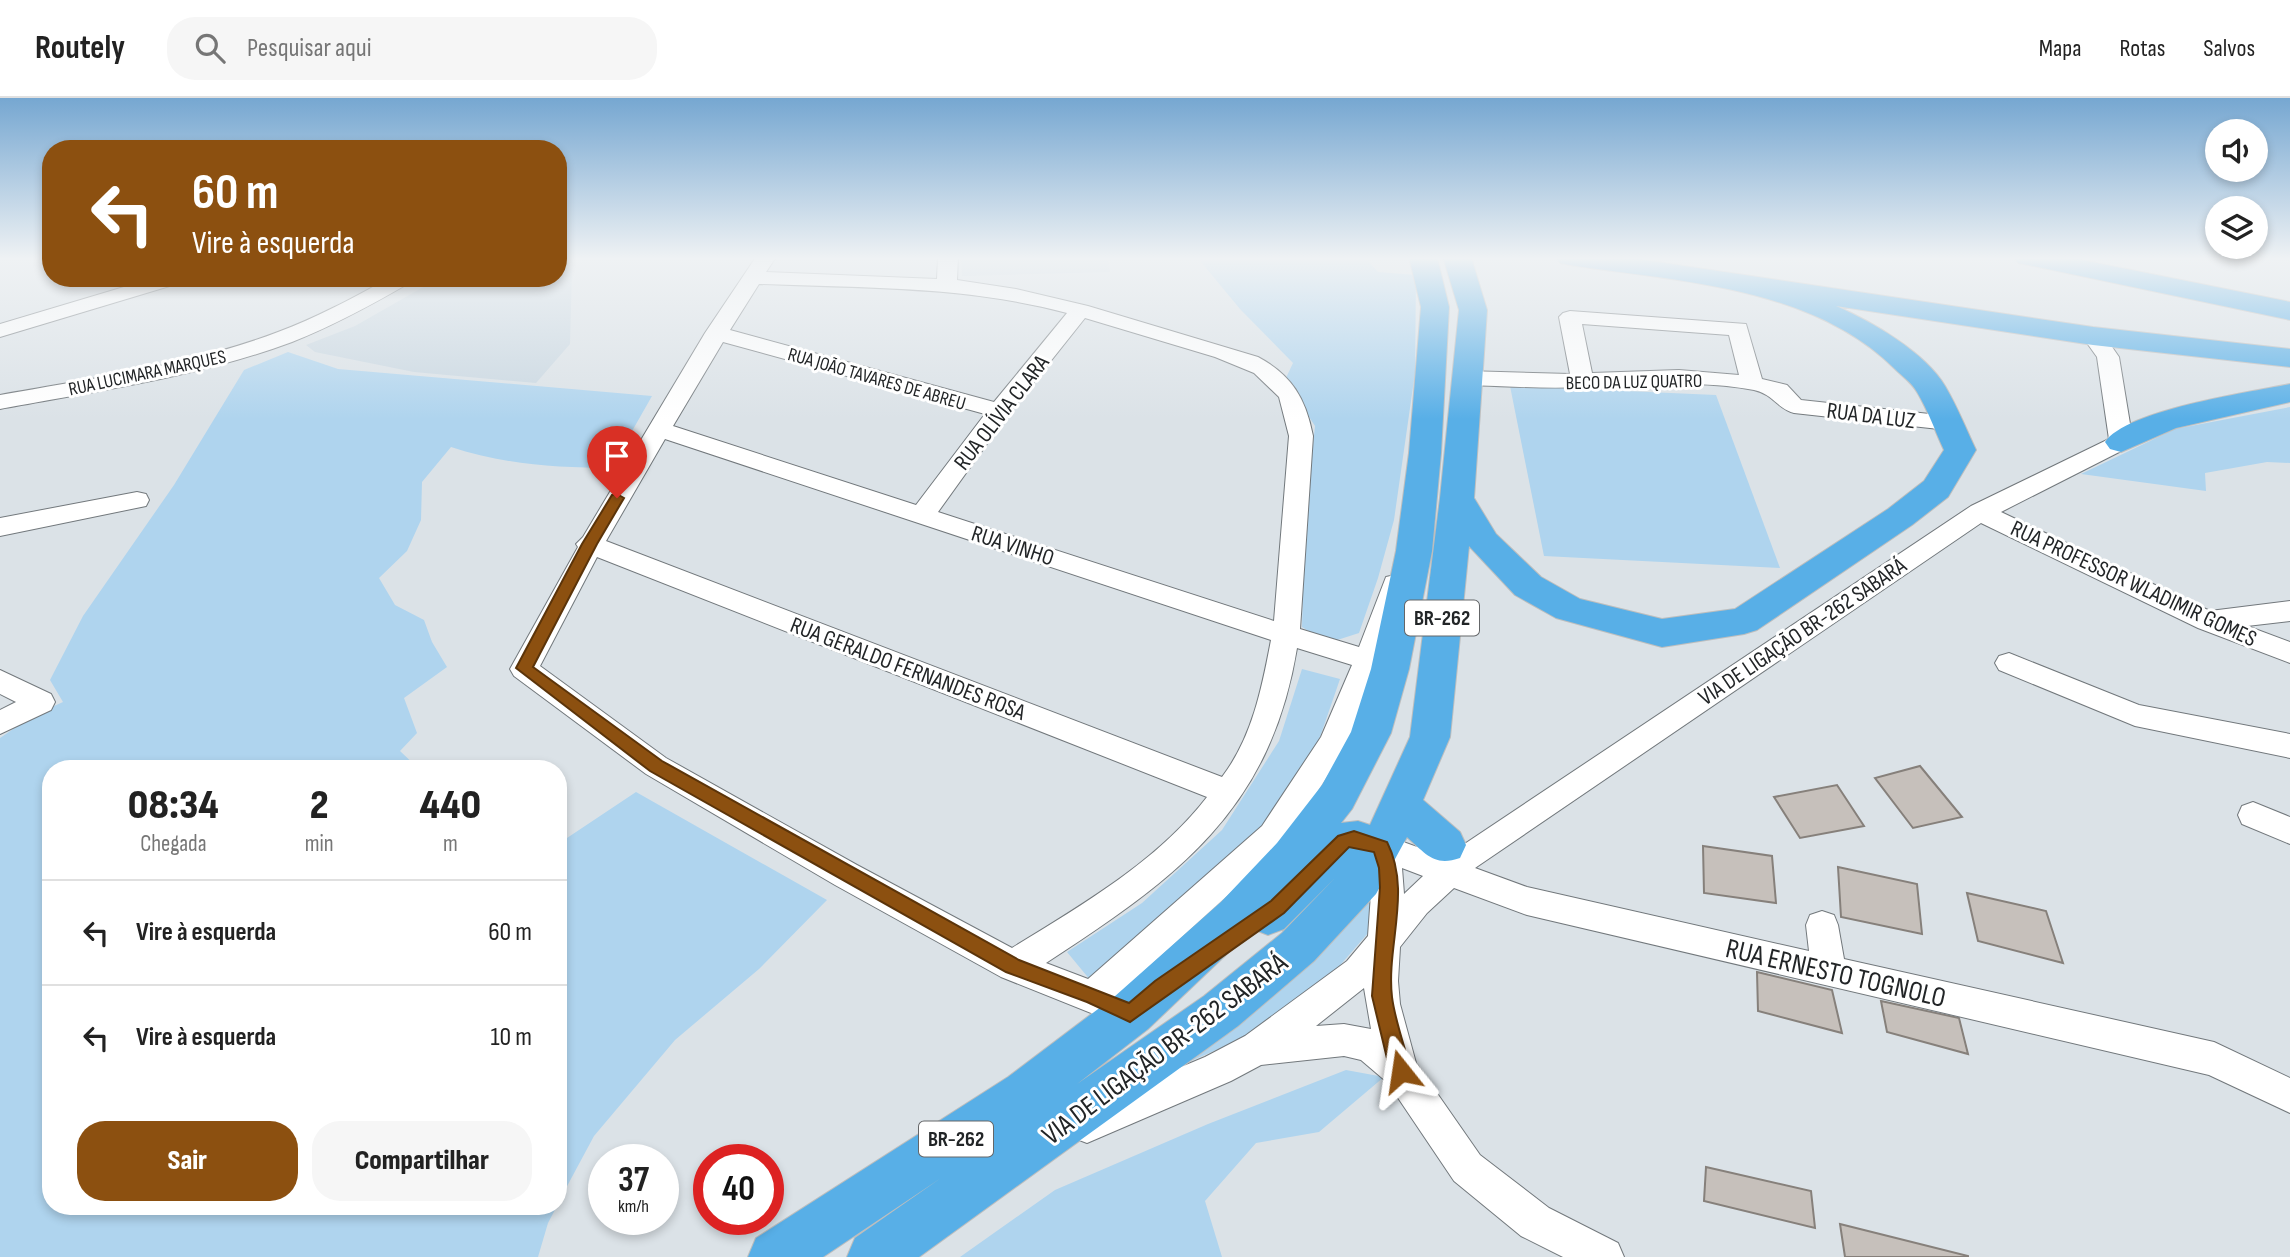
<!DOCTYPE html>
<html lang="pt">
<meta charset="utf-8">
<style>
:root{--surface:#fff;--page:#f6f6f6;--text:#222;--muted:#767676;--line:#e0e0e0;--accent:#8c5010}
body{margin:0;font-family:"Sofia Sans Condensed",sans-serif;background:var(--page);color:var(--text);height:100vh;display:flex;flex-direction:column;font-size:26px;white-space:nowrap}
*{box-sizing:border-box;margin:0}
p{font-size:23px;color:var(--muted)}
.icon{flex:none;width:38px;height:38px;fill:none;stroke:currentColor;stroke-width:2;stroke-linecap:round;stroke-linejoin:round}
.map{position:relative;flex:1;overflow:hidden}
.drawer{position:absolute;left:42px;top:662px;width:525px;height:455px;display:flex;flex-direction:column;background:var(--surface);border-radius:28px;box-shadow:0 4px 10px #0003}
.drawer>*{flex:none}
.banner{position:absolute;left:42px;top:42px;width:525px;height:147px;border-radius:28px;box-shadow:0 4px 10px #0003;background:#8c5010;color:#fff;overflow:hidden}
.tools{position:absolute;left:2205px;top:21px;display:grid;gap:14px}
.tools a{display:grid;place-items:center;width:63px;height:63px;border-radius:50%;background:var(--surface);box-shadow:0 4px 10px #0003;font-size:35px}
.speed{position:absolute;left:588px;top:1046px;display:flex;gap:14px;font-size:35px;font-weight:700;text-align:center}
.speed>*{display:grid;place-content:center;width:91px;height:91px;border-radius:50%;background:var(--surface);box-shadow:0 4px 10px #0003;line-height:1}
.speed small{font-size:18px;font-weight:400}
.speed .limit{border:10px solid #d22;background:#fff;color:#111}
.pin{position:absolute;display:grid;place-items:center;width:60px;height:60px;color:#fff;margin:-72px -30px;border-radius:50% 50% 50% 0;rotate:-45deg;box-shadow:0 0 7px #0007}
.pin .icon{rotate:45deg}
.me{position:absolute;width:77px;margin:-38px;rotate:345deg;stroke-linejoin:round;filter:drop-shadow(0 0 5px #0008)}
.turn{display:flex;align-items:center;gap:24px;height:147px;padding:0 35px;font-size:32px}
.turn .icon{width:91px;height:91px;stroke-width:2.5}
.turn b{display:block;font-size:49px;line-height:60px}
.eta{display:flex;justify-content:space-evenly;align-items:center;height:119px;text-align:center}
.eta b{font-size:42px;font-weight:800;line-height:49px}
.primary-button{display:flex;gap:14px;margin-top:auto;padding:14px 35px}
.primary-button a{flex:1;height:80px;border-radius:28px;background:var(--accent);color:#fff;font-size:28px;font-weight:800;line-height:80px;text-align:center}
.primary-button a+a{background:var(--page);color:var(--text)}
ul{padding:0;list-style:none}
li{display:flex;align-items:center;gap:21px;height:105px;padding:0 35px;border-top:2px solid var(--line)}
li div{flex:1}
li b{display:block;font-size:26px}
li em{font-style:normal}
header{display:flex;align-items:center;gap:42px;box-sizing:border-box;height:98px;padding:0 35px;background:var(--surface);border-bottom:2px solid var(--line)}
header strong{font-size:33px}
nav{display:flex;gap:38px;margin-inline-start:auto;font-size:24px}
.search{width:490px;height:63px;background:var(--page);display:flex;align-items:center;gap:18px;box-sizing:border-box;padding:0 24px;border-radius:28px;color:var(--muted);font-size:26px}
.map>svg:first-child{display:block}
</style>
<header>
<strong>Routely</strong>
<div class="search"><svg class="icon" aria-label="search" viewBox="0 0 24 24"><circle cx="10" cy="10" r="6"/><path d="M15 15l6 6"/></svg>Pesquisar aqui</div>
<nav><a>Mapa</a><a>Rotas</a><a>Salvos</a></nav>
</header>
<div class="map">
<svg width="2290" height="1159" viewBox="0 0 2290 1159">
<rect width="100%" height="100%" fill="#dbe2e7"/>
<g fill="#c9d7e1">
<path d="M 961,159 L 1108,159 L 1110,174 L 962,178 Z"/>
<path d="M 558,165 L 572,171 L 570,246 L 536,285 L 414,274 L 315,254 L 306,247 L 355,228 L 439,180 L 558,180 Z"/>
</g>
<g fill="#afd4ee">
<path d="M 1197,159 L 1365,159 L 1378,174 L 1416,177 L 1415,275 L 1394,422 L 1378,480 L 1359,535 L 1328,545 L 1302,529 L 1305,429 L 1315,328 L 1285,282 L 1293,265 L 1240,211 Z"/>
<path d="M 288,254 L 338,271 L 652,298 L 611,370 C 557,370 502,366 451,349 L 422,384 L 421,422 L 407,453 L 379,480 L 395,507 L 424,522 L 432,544 L 447,569 L 404,600 L 417,635 L 400,653 L 418,670 L 51,670 L 51,1108 L 557,1108 L 548,1125 L 538,1159 L 0,1159 L 0,640 L 32,618 L 63,604 L 50,582 L 83,518 L 174,387 L 244,272 Z"/>
<path d="M 1510,288 L 1716,297 L 1780,470 L 1544,458 Z"/>
<path d="M 2290,309 L 2290,365 L 2267,364 L 2205,375 L 2206,393 L 2081,376 L 2175,331 Z"/>
<path d="M 1302,571 L 1340,581 L 1319,642 L 1264,732 L 1091,883 L 1067,854 L 1142,805 L 1222,732 L 1279,643 Z"/>
<path d="M 636,694 L 827,802 L 759,871 L 675,942 L 594,1038 L 558,1105 L 558,746 Z"/>
<path d="M 1375,773 L 1369,834 L 1329,880 L 1246,939 L 1159,977 Z"/>
<path d="M 1346,972 L 1384,979 L 1319,1034 L 1256,1045 L 1205,1103 L 1222,1159 L 960,1159 L 1055,1092 L 1208,1026 Z"/>
</g>
<g fill="#c6c0bb" stroke="#86807b" stroke-width="2">
<path d="M 1920,668 L 1962,719 L 1913,730 L 1875,680 Z"/>
<path d="M 1837,687 L 1864,728 L 1800,740 L 1774,699 Z"/>
<path d="M 1703,748 L 1772,758 L 1776,805 L 1704,795 Z"/>
<path d="M 1838,769 L 1917,786 L 1922,836 L 1841,819 Z"/>
<path d="M 1967,795 L 2046,813 L 2063,865 L 1978,843 Z"/>
<path d="M 1757,874 L 1832,892 L 1842,935 L 1758,913 Z"/>
<path d="M 1881,903 L 1959,920 L 1968,956 L 1887,934 Z"/>
<path d="M 1706,1069 L 1811,1093 L 1815,1130 L 1704,1103 Z"/>
<path d="M 1840,1126 L 1968,1158 L 1968,1159 L 1845,1159 Z"/>
</g>
<g fill="none" stroke-linecap="round" stroke-linejoin="round">
<defs>
<g id="minor">
<path d="M 756,159 L 776,159 L 766,174 L 937,181 L 938,159 L 958,159 L 957,182 L 1016,191 L 1088,208 L 1258,259 C 1292,277 1306,301 1313,338 L 1300,531 L 1359,549 L 1386,479 L 1395,477 L 1404,479 L 1408,486 L 1382,562 L 1349,644 L 1284,746 L 1121,894 L 1143,904 L 1148,915 L 1143,926 L 1131,931 L 1001,879 L 835,787 L 646,676 L 514,578 L 510,571 L 578,449 L 576,446 L 583,439 L 705,235 ZM 759,186 C 863,190 966,188 1067,215 L 994,304 L 730,232 ZM 1085,220 L 1215,259 L 1254,275 L 1279,299 L 1289,338 L 1274,523 L 938,414 L 1007,318 ZM 723,244 L 985,316 L 916,407 L 673,328 ZM 665,341 L 1271,542 C 1262,590 1252,640 1222,679 L 606,443 ZM 597,459 L 1207,699 C 1157,764 1080,808 1012,850 L 857,767 L 666,660 L 540,568 ZM 1297,550 L 1352,567 L 1321,639 L 1262,728 L 1088,881 L 1046,865 C 1176,780 1270,714 1297,550 Z"/>
<path d="M 154,180 L 186,180 L 183,184 L 0,239 L 0,226 Z"/>
<path d="M 389,180 L 414,180 L 411,184 C 373,206 333,228 292,244 C 198,279 97,293 0,311 L 0,297 C 93,280 189,268 278,234 C 316,220 353,200 389,180 Z"/>
<path d="M 1570,213 L 1746,226 L 1762,281 L 1787,287 L 1801,302 L 1948,318 L 1956,320 L 1960,325 L 1956,330 L 1948,332 L 1794,315 C 1777,311 1775,297 1754,292 C 1698,281 1639,288 1583,289 C 1545,291 1505,288 1466,287 L 1458,285 L 1455,280 L 1458,275 L 1466,273 L 1570,276 L 1559,219 L 1563,215 ZM 1582,226 L 1729,237 L 1739,277 L 1679,272 L 1592,275 Z"/>
<path d="M 2093,232 L 2101,233 L 2119,259 L 2133,344 L 2129,349 L 2001,414 L 2210,513 L 2290,503 L 2290,523 L 2247,528 L 2290,544 L 2290,565 L 2198,530 L 1981,425 L 1475,770 L 1527,789 L 1809,853 L 1806,827 L 1810,817 L 1822,813 L 1834,817 L 1838,827 L 1844,861 L 2214,944 L 2290,980 L 2290,1015 L 2209,977 L 1527,817 L 1454,790 L 1427,815 L 1400,849 L 1398,883 L 1400,906 L 1416,965 L 1480,1057 L 1549,1110 L 1618,1145 L 1624,1159 L 1563,1159 L 1521,1138 L 1454,1083 L 1388,985 L 1361,962 L 1344,958 L 1261,967 L 1231,983 L 1087,1045 L 1074,1040 L 1069,1027 L 1074,1014 L 1205,959 L 1245,938 L 1347,863 L 1368,838 L 1372,782 L 1365,749 L 1370,740 L 1381,736 L 1445,759 L 1971,408 L 2109,341 L 2097,259 L 2082,238 L 2085,233 ZM 1402,770 L 1423,778 L 1404,796 ZM 1364,890 L 1371,931 L 1344,926 L 1316,928 Z"/>
<path d="M 137,394 L 146,396 L 149,402 L 146,408 L 0,438 L 0,420 Z"/>
<path d="M 2009,555 L 2139,607 L 2290,636 L 2290,660 L 2135,628 L 1999,572 L 1995,565 L 1999,558 Z"/>
<path d="M 0,572 L 51,596 L 55,604 L 51,612 L 0,636 L 0,612 L 16,604 L 0,596 Z"/>
<path d="M 2253,704 L 2290,719 L 2290,746 L 2242,726 L 2238,717 L 2242,708 Z"/>
</g>
<g id="highway">
<path d="M 1409,159 L 1437,159 L 1449,209 L 1441,355 L 1432,453 L 1409,571 L 1391,635 L 1352,711 L 1341,725 L 1358,723 L 1370,727 L 1410,639 L 1440,400 L 1459,212 L 1443,159 L 1471,159 L 1487,212 L 1474,400 L 1496,436 L 1541,479 L 1580,501 L 1662,521 L 1735,511 L 1888,411 L 1924,383 L 1944,352 C 1935,333 1928,312 1917,294 C 1912,285 1902,278 1895,271 C 1811,188 1680,184 1570,167 L 1560,165 L 1556,159 L 1624,159 L 2093,229 L 2290,251 L 2290,269 L 2093,247 L 1836,208 C 1871,223 1926,255 1945,288 C 1957,308 1966,331 1976,352 L 1948,399 L 1912,427 L 1757,532 L 1744,536 L 1662,549 L 1556,520 L 1515,497 L 1469,448 L 1450,639 L 1423,702 L 1460,734 L 1466,747 L 1460,760 C 1434,769 1426,756 1407,739 L 1376,796 L 1314,863 L 1238,928 L 919,1159 L 847,1159 L 855,1140 L 941,1080 L 823,1159 L 748,1159 L 756,1140 L 1008,979 L 1114,899 L 1221,804 L 1277,745 L 1322,687 L 1351,634 L 1371,571 L 1396,453 L 1409,355 L 1421,209 ZM 1335,780 L 1282,835 L 1204,898 L 1077,986 L 1148,931 L 1253,831 L 1268,837 L 1284,831 Z"/>
<path d="M 2014,159 L 2067,159 L 2290,204 L 2290,222 L 2028,167 L 2018,165 Z"/>
<path d="M 2290,286 L 2290,304 L 2176,330 L 2121,354 L 2110,351 L 2105,344 C 2126,312 2250,294 2290,286 Z"/>
</g>
</defs>
<use href="#minor" stroke="#72787c" stroke-width="2"/>
<use href="#highway" stroke="#bdbebe" stroke-width="2"/>
<use href="#minor" fill="#fff" fill-rule="evenodd"/>
<use href="#highway" fill="#58afe7" fill-rule="evenodd"/>
</g>
<linearGradient id="sky" x2="0" y2="1"><stop stop-color="#76a7d1"/><stop offset="0.5" stop-color="#eff2f4"/><stop offset="1" stop-color="#eff2f4" stop-opacity="0"/></linearGradient>
<rect width="2290" height="321" fill="url(#sky)"/>
<path fill="#8c5010" stroke="#5b340a" stroke-width="2" d="M 617,396 L 624,400 L 597,446 L 533,569 L 662,663 L 1019,862 L 1129,905 L 1155,883 L 1271,803 L 1338,738 L 1354,733 L 1387,744 C 1412,793 1386,848 1392,899 C 1395,923 1405,949 1411,973 L 1408,979 L 1401,982 L 1393,979 L 1390,973 L 1372,898 L 1380,789 L 1379,770 L 1374,754 L 1349,749 L 1284,815 L 1130,924 L 1087,904 L 1006,874 L 650,673 L 516,570 L 582,446 L 612,397 Z"/>
<g text-anchor="middle" stroke-width="6" stroke-linejoin="round" paint-order="stroke">
<g font-size="19" fill="#222527" stroke="#fff">
<text transform="translate(147 274) rotate(-12)" y="7">RUA LUCIMARA MARQUES</text>
<text transform="translate(877 280) rotate(16)" y="7">RUA JOÃO TAVARES DE ABREU</text>
<text transform="translate(1634 283) rotate(-1)" y="7">BECO DA LUZ QUATRO</text>
</g>
<g fill="#fff" stroke="#646668" stroke-width="2">
<rect x="1405" y="502.5" width="74" height="35" rx="5"/>
<rect x="919" y="1023.5" width="74" height="35" rx="5"/>
</g>
<g font-size="21" font-weight="bold" fill="#222527">
<text x="1442" y="527">BR-262</text>
<text x="956" y="1048">BR-262</text>
</g>
<g font-size="23" fill="#222527" stroke="#fff">
<text transform="translate(1001 314) rotate(-52)" y="8">RUA OLÍVIA CLARA</text>
<text transform="translate(1871 317) rotate(7)" y="8">RUA DA LUZ</text>
<text transform="translate(1013 447) rotate(18)" y="8">RUA VINHO</text>
<text transform="translate(2134 485) rotate(25)" y="8">RUA PROFESSOR WLADIMIR GOMES</text>
<text transform="translate(1802 533) rotate(-34)" y="8">VIA DE LIGAÇÃO BR-262 SABARÁ</text>
<text transform="translate(908 570) rotate(21)" y="8">RUA GERALDO FERNANDES ROSA</text>
</g>
<g font-size="28" fill="#222527" stroke="#fff">
<text transform="translate(1836 874) rotate(13)" y="10">RUA ERNESTO TOGNOLO</text>
<text transform="translate(1164 950) rotate(-37)" y="10">VIA DE LIGAÇÃO BR-262 SABARÁ</text>
</g>
</g>
</svg>
<div class="tools">
<a><svg class="icon" aria-label="sound" viewBox="0 0 24 24"><path d="M4 9h4l5-4v14l-5-4H4zM17 9q2 3 0 6"/></svg></a>
<a><svg class="icon" aria-label="layers" viewBox="0 0 24 24"><path d="M12 4l9 5-9 5-9-5zM3 14l9 5 9-5"/></svg></a>
</div>
<div class="speed"><div>37<small>km/h</small></div><div class="limit">40</div></div>
<div class="pin" style="left:617px;top:400px;background:#d93025"><svg class="icon" aria-label="arrive" viewBox="0 0 24 24"><path d="M6 21V4h12l-3 4 3 4H6"/></svg></div>
<svg class="me" style="left:1401px;top:973px" viewBox="-20 -20 40 40"><path d="M0-17L14 15 0 8-14 15z" fill="#8c5010" stroke="#fff" stroke-width="4"/></svg>
<div class="banner">
<div class="turn"><svg class="icon" aria-label="left" viewBox="0 0 24 24"><path d="M17 20v-9H6M10 6l-5 5 5 5"/></svg><div><b>60 m</b>Vire à esquerda</div></div>
</div>
<section class="drawer">
<div class="eta">
<div><b>08:34</b><p>Chegada</p></div>
<div><b>2</b><p>min</p></div>
<div><b>440</b><p>m</p></div>
</div>
<ul>
<li><svg class="icon" aria-label="left" viewBox="0 0 24 24"><path d="M17 20v-9H6M10 6l-5 5 5 5"/></svg><div><b>Vire à esquerda</b></div><em>60 m</em></li>
<li><svg class="icon" aria-label="left" viewBox="0 0 24 24"><path d="M17 20v-9H6M10 6l-5 5 5 5"/></svg><div><b>Vire à esquerda</b></div><em>10 m</em></li>
</ul>
<div class="primary-button"><a>Sair</a><a>Compartilhar</a></div>
</section>
</div>
